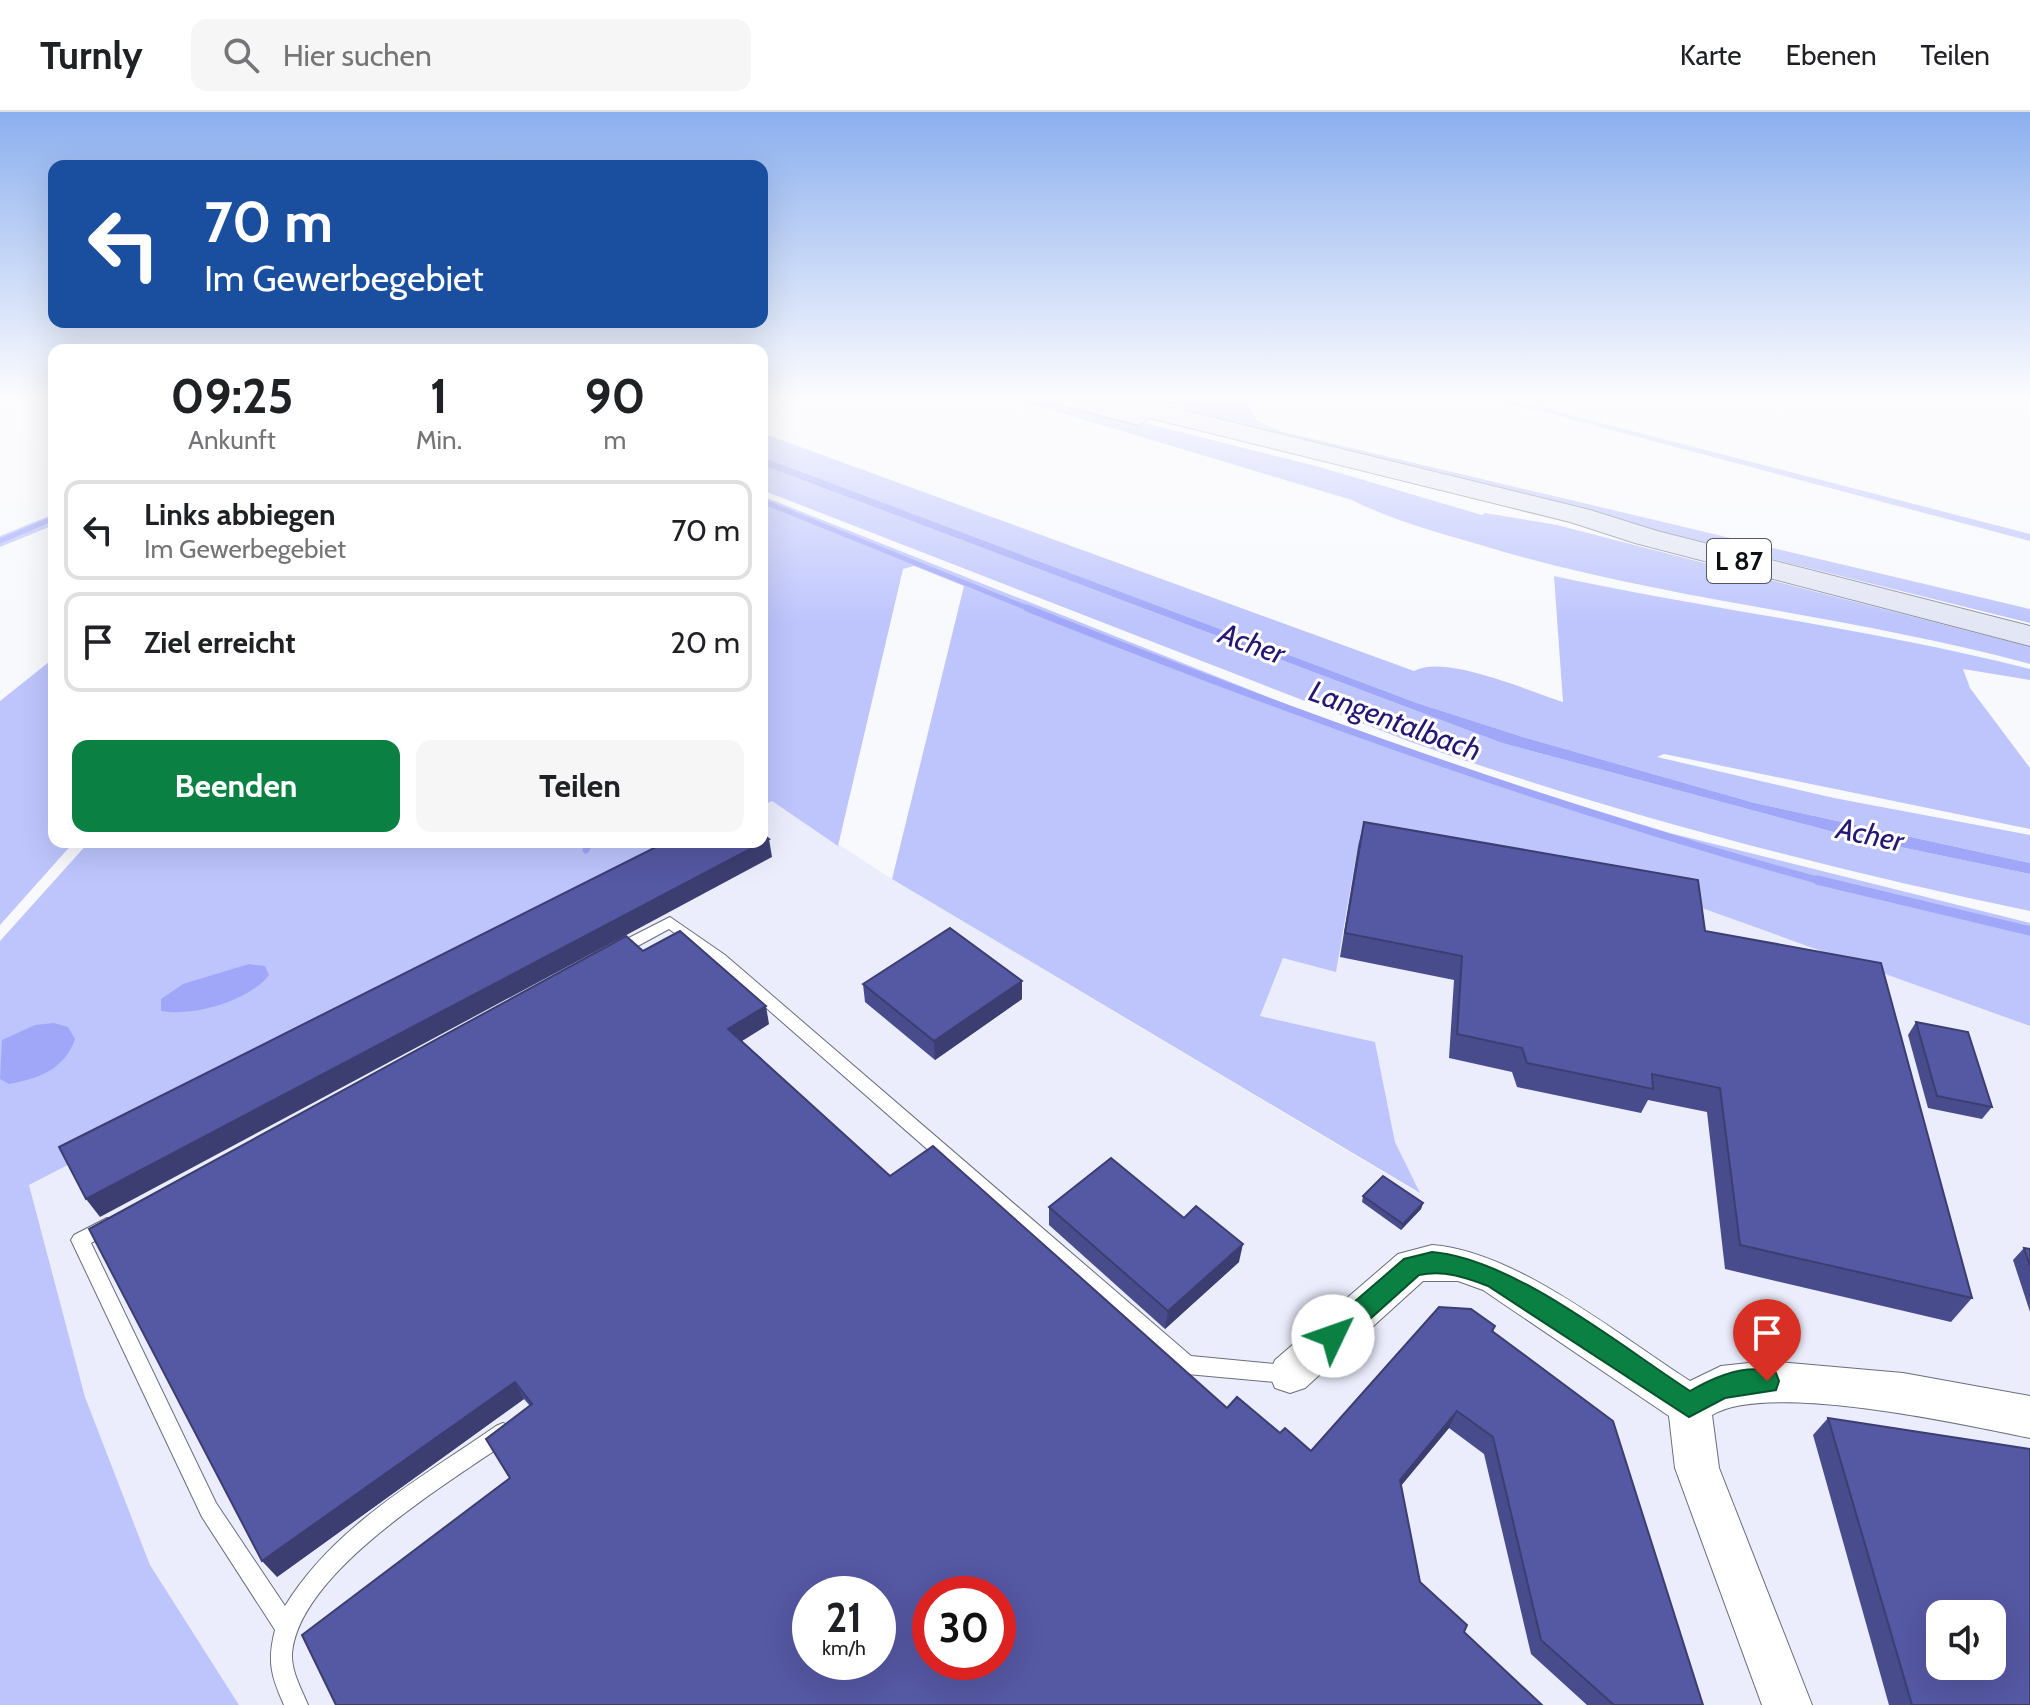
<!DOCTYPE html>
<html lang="de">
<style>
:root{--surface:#fff;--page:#f6f6f6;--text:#202124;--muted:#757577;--line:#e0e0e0;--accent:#0b8043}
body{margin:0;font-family:Cabin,sans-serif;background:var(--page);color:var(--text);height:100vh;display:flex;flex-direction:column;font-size:30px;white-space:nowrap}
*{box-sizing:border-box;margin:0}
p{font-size:26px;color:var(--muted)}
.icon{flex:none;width:44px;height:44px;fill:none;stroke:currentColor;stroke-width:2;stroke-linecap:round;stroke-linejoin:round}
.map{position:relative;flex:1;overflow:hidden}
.side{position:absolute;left:48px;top:232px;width:720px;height:504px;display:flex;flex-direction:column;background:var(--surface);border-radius:16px;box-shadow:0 8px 32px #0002}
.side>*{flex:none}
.banner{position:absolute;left:48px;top:48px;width:720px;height:168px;border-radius:16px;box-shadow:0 8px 32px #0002;background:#1a4fa0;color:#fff;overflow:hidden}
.fabs{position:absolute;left:1926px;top:1488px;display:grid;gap:16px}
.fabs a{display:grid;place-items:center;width:80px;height:80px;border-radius:16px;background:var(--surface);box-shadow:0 8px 32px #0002;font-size:40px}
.speed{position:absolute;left:792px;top:1464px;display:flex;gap:16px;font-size:40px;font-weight:700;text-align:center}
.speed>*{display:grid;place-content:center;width:104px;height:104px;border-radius:50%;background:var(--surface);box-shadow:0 8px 32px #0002;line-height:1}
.speed small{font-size:20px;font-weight:400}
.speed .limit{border:12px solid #d22;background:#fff;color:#111}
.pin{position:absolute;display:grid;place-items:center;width:68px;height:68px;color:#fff;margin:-82px -34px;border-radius:50% 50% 50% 0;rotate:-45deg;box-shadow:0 0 8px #0007}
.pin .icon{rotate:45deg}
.me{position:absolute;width:88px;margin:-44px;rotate:48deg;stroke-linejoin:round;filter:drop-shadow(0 0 6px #0008)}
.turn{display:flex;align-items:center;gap:28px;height:168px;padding:0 24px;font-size:36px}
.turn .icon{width:104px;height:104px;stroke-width:2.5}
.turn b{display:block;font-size:56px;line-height:68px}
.eta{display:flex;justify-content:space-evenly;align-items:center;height:136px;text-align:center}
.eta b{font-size:48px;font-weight:700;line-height:56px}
.button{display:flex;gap:16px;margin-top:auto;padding:16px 24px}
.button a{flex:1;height:92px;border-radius:16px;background:var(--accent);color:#fff;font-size:32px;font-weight:700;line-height:92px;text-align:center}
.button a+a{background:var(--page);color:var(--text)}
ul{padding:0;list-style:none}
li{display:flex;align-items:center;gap:24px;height:100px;margin:0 16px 12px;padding:0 8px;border:4px solid var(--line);border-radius:16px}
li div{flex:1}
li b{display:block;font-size:30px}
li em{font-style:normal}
header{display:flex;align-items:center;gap:48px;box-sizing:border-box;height:112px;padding:0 40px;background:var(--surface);border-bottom:2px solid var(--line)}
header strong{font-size:38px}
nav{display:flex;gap:44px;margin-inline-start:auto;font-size:28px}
.search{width:560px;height:72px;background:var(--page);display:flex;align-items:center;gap:20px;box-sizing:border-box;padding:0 28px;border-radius:16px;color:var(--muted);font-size:30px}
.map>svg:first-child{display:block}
</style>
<header>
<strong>Turnly</strong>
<div class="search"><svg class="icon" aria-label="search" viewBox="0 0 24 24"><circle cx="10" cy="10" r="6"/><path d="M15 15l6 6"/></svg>Hier suchen</div>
<nav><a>Karte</a><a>Ebenen</a><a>Teilen</a></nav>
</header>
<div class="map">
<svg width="2030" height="1593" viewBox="0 0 2030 1593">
<rect width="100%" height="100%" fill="#f8f9fd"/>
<path fill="#ebedfc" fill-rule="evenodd" d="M 772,689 L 892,767 L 1418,1081 L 1395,1030 L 1375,930 L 1260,904 L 1283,846 L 1336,859 L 1358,733 L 1699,795 L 2030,914 L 2030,1593 L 239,1593 L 150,1453 L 85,1285 L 29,1073 L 693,730 L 762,730 L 762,694 ZM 810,1482 L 878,1482 L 878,1550 L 810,1550 ZM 930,1482 L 998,1482 L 998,1550 L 930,1550 ZM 1940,1502 L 1992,1502 L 1992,1554 L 1940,1554 Z"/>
<g fill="#bec5fd">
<path d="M 1018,288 L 1053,288 L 1093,298 L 1316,354 L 1482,403 L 1485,401 L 1557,413 L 2030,535 L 2030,552 C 1850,503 1663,488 1484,434 C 1439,421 1394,409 1352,388 Z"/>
<path d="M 1155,288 L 1245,288 L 1257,308 L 1280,319 L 2030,497 L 2030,511 L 1291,328 Z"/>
<path d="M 1498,288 L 1512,288 L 2030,422 L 2030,429 Z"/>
<path d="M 762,321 L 1414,559 C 1445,542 1528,579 1563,590 L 1554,464 C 1712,498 1873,517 2030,557 L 2030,568 L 1963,557 L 1970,576 L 2030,656 L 2030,717 L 1664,642 L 1657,645 L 1834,686 L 2030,723 L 2030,751 L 1755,691 L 1523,625 L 1417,591 L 762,345 Z"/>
<path d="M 762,353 L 1502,631 L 1852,725 L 2030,762 L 2030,799 C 1819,755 1611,700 1408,629 L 762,378 Z"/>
<path d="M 762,384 L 1291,594 L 1481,663 L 1670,721 L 2030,811 L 2030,914 L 1699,795 L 1358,733 L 1336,860 L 1283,846 L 1260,904 L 1375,930 L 1395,1030 L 1420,1081 L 892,767 L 964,474 L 914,454 L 903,457 L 838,734 L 772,689 L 762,694 Z"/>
<path d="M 54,402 L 54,413 L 0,435 L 0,424 Z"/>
<path d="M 54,546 L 54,730 L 74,730 L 0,813 L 0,589 Z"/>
<path d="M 89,730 L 693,730 L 29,1073 L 85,1285 L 150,1453 L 239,1593 L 0,1593 L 0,829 Z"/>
</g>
<g fill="#a0a7f9">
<path d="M 762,345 L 1417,591 L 1523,625 L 1755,691 L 2030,751 L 2030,762 L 1852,725 L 1502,631 L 762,353 Z"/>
<path d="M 249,852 L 265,854 L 269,863 C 249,889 193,905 161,899 L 161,887 L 183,872 Z"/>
<path d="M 54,911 L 68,915 L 75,927 C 65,957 38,967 9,972 L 0,967 L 2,928 L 35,913 Z"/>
</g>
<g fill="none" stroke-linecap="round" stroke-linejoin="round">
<g stroke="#a0a7f9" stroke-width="5">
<path d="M 762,389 L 1032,498"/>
<path d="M 0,429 L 54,406"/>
</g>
<g stroke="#a0a7f9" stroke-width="7">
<path d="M 1027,496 C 1288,600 1553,696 1824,770"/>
<path d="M 586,738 L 590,730"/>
</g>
<path stroke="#a0a7f9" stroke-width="9" d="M 1817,768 L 2030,819"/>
<defs>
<g id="lane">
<path d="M 670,805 L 725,843 L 1191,1244 L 1286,1253 L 1293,1256 L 1296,1262 L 1293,1268 L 1286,1271 L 1187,1262 L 1180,1259 L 715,851 L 669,817 L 623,842 L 613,842 L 611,838 L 613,834 Z"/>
<path d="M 107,1106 L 113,1109 L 116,1114 L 113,1119 L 91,1131 L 216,1391 L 285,1494 C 334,1414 421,1366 496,1314 L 503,1311 L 510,1314 L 513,1321 L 510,1328 C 447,1372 300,1459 292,1541 C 291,1559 301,1576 308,1593 L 284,1593 C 271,1564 267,1549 275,1518 L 202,1405 L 71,1128 L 74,1123 Z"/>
</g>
<path id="street" d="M 1432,1133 C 1516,1139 1618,1223 1690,1269 L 1721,1254 L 1767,1249 L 1903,1261 L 2030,1284 L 2030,1326 C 1962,1312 1768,1269 1712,1303 L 1719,1356 L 1812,1593 L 1762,1593 L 1675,1356 L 1669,1304 L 1483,1178 L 1458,1169 L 1423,1169 L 1305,1276 L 1290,1281 L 1275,1276 L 1269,1262 L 1275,1248 L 1398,1142 Z"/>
<path id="primary" d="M 1058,288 L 1141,288 L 1590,398 L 1657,419 L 2030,514 L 2030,534 L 1635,431 L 1570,410 L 1150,306 L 1138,313 L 1061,293 Z"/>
</defs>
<use href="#lane" stroke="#6a6d7c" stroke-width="2"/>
<use href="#street" stroke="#6a6d7c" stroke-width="2"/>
<use href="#primary" stroke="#8d90a1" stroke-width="2"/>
<use href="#lane" fill="#fff" fill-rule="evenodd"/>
<use href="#street" fill="#fff" fill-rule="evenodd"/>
<use href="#primary" fill="#e3e6f4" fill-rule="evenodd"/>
</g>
<g fill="#494c8c">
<path d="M 1364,710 L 1705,819 L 1972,1186 L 1951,1210 L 1725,1157 L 1707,1000 L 1648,988 L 1641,1001 L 1517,975 L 1512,960 L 1449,946 L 1454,868 L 1340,845 L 1358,734 Z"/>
<path d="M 643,839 L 769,912 L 742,929 L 890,1064 L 1227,1296 L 1280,1321 L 1311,1339 L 1495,1214 L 1493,1220 L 1703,1593 L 1587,1593 L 1531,1542 L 1484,1342 L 1449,1316 L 1401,1374 L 510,1367 L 486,1327 L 530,1294 L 524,1287 L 277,1465 Z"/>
<path d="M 863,872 L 1022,887 L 935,948 L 865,890 Z"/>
<path d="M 1916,910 L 1992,995 L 1982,1007 L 1928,996 L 1908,923 Z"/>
<path d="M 1363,1084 L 1423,1091 L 1421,1097 L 1401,1118 L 1362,1090 Z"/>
<path d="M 1049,1095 L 1184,1106 L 1239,1150 L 1165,1217 L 1049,1113 Z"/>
<path d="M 2024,1136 L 2030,1137 L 2030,1200 L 2013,1148 Z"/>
<path d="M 1828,1306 L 2030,1593 L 1889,1593 L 1813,1323 Z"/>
</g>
<g fill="#3c3e72">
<path d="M 769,727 L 772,745 L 100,1105 L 86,1087 Z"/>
<path d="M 1022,869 L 1022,887 L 935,948 L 934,929 Z"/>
<path d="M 766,894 L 769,912 L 732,935 L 728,917 Z"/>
<path d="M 1423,1091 L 1421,1097 L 1401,1118 L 1403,1112 Z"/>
<path d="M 1243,1132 L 1239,1150 L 1165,1217 L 1168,1199 Z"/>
<path d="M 515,1270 L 524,1287 L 277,1465 L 262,1449 Z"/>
<path d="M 1457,1299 L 1449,1316 L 1392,1384 L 1400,1368 Z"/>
</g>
<g fill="#5558a3" stroke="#3c3e72" stroke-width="2" fill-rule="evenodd">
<path d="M 1364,710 L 1698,768 L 1705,819 L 1881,851 L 1972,1186 L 1740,1133 L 1720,976 L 1652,962 L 1653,977 L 1527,951 L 1522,936 L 1457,922 L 1462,844 L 1345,821 Z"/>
<path d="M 762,722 L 769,727 L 86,1087 L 59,1035 L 666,730 L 762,730 Z"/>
<path d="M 950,816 L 1022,869 L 934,929 L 863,872 Z"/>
<path d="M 680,819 L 766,894 L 728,917 L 890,1064 L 933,1034 L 1227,1296 L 1237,1285 L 1280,1321 L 1285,1316 L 1311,1339 L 1439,1195 L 1471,1197 L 1495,1214 L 1492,1219 L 1613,1309 L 1703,1593 L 1614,1593 L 1541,1528 L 1493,1325 L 1457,1299 L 1400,1368 L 1420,1470 L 1467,1513 L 1464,1520 L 1542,1593 L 336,1593 L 302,1523 L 510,1366 L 486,1327 L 532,1292 L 515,1270 L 262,1449 L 89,1117 L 626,824 L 643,839 ZM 810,1482 L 878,1482 L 878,1550 L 810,1550 ZM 930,1482 L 998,1482 L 998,1550 L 930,1550 Z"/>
<path d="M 1916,910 L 1968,920 L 1992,995 L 1937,984 Z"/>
<path d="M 1111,1046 L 1184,1106 L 1196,1094 L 1243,1132 L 1168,1199 L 1049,1095 Z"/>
<path d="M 1383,1064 L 1423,1091 L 1403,1112 L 1363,1084 Z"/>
<path d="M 2024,1136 L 2030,1137 L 2030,1154 Z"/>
<path d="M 1828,1306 L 2030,1337 L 2030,1593 L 1912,1593 ZM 1940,1502 L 1992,1502 L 1992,1554 L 1940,1554 Z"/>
</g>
<linearGradient id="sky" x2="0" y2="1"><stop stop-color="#8bafef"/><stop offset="0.56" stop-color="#fcfcfe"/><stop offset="1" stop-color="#fcfcfe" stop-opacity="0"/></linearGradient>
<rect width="2030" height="511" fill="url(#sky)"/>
<path fill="#0b8043" stroke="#07532c" stroke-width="2" d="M 1432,1140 C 1514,1147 1619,1233 1690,1279 C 1714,1265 1748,1250 1776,1261 L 1779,1269 L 1776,1278 L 1725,1286 L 1689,1305 L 1488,1174 C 1465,1165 1444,1158 1419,1163 L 1342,1232 L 1333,1235 L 1324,1232 L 1321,1224 L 1324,1216 L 1404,1147 Z"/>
<g text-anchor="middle" stroke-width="6" stroke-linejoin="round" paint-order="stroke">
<rect fill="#fff" stroke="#56575a" stroke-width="2" x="1707" y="427" width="64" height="44" rx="6"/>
<g font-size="26" font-weight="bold" fill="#0e0f14">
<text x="1739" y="458">L 87</text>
</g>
<g font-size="30" font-style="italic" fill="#251875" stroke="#fff">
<text transform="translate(1252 532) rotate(20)" y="10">Acher</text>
<text transform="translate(1395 609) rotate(20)" y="10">Langentalbach</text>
<text transform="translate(1870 723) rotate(12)" y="10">Acher</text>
</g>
</g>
</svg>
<div class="fabs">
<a><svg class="icon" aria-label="sound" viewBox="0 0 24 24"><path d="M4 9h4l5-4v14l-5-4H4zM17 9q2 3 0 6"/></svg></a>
</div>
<div class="speed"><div>21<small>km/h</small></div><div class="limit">30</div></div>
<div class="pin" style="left:1767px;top:1269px;background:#d93025"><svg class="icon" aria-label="arrive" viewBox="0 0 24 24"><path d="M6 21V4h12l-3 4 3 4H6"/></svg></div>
<svg class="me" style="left:1333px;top:1224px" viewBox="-20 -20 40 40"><circle r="19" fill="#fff"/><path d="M0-13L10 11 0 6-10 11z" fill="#0b8043"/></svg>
<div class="banner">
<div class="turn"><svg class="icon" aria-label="left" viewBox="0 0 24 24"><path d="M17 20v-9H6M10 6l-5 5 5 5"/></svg><div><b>70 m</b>Im Gewerbegebiet</div></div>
</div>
<section class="side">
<div class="eta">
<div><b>09:25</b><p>Ankunft</p></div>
<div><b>1</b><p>Min.</p></div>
<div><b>90</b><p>m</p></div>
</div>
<ul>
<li><svg class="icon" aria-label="left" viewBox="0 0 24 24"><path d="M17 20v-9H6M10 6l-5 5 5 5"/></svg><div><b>Links abbiegen</b><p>Im Gewerbegebiet</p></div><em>70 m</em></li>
<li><svg class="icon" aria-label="arrive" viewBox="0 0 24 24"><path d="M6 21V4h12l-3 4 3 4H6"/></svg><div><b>Ziel erreicht</b></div><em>20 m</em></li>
</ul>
<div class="button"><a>Beenden</a><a>Teilen</a></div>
</section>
</div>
